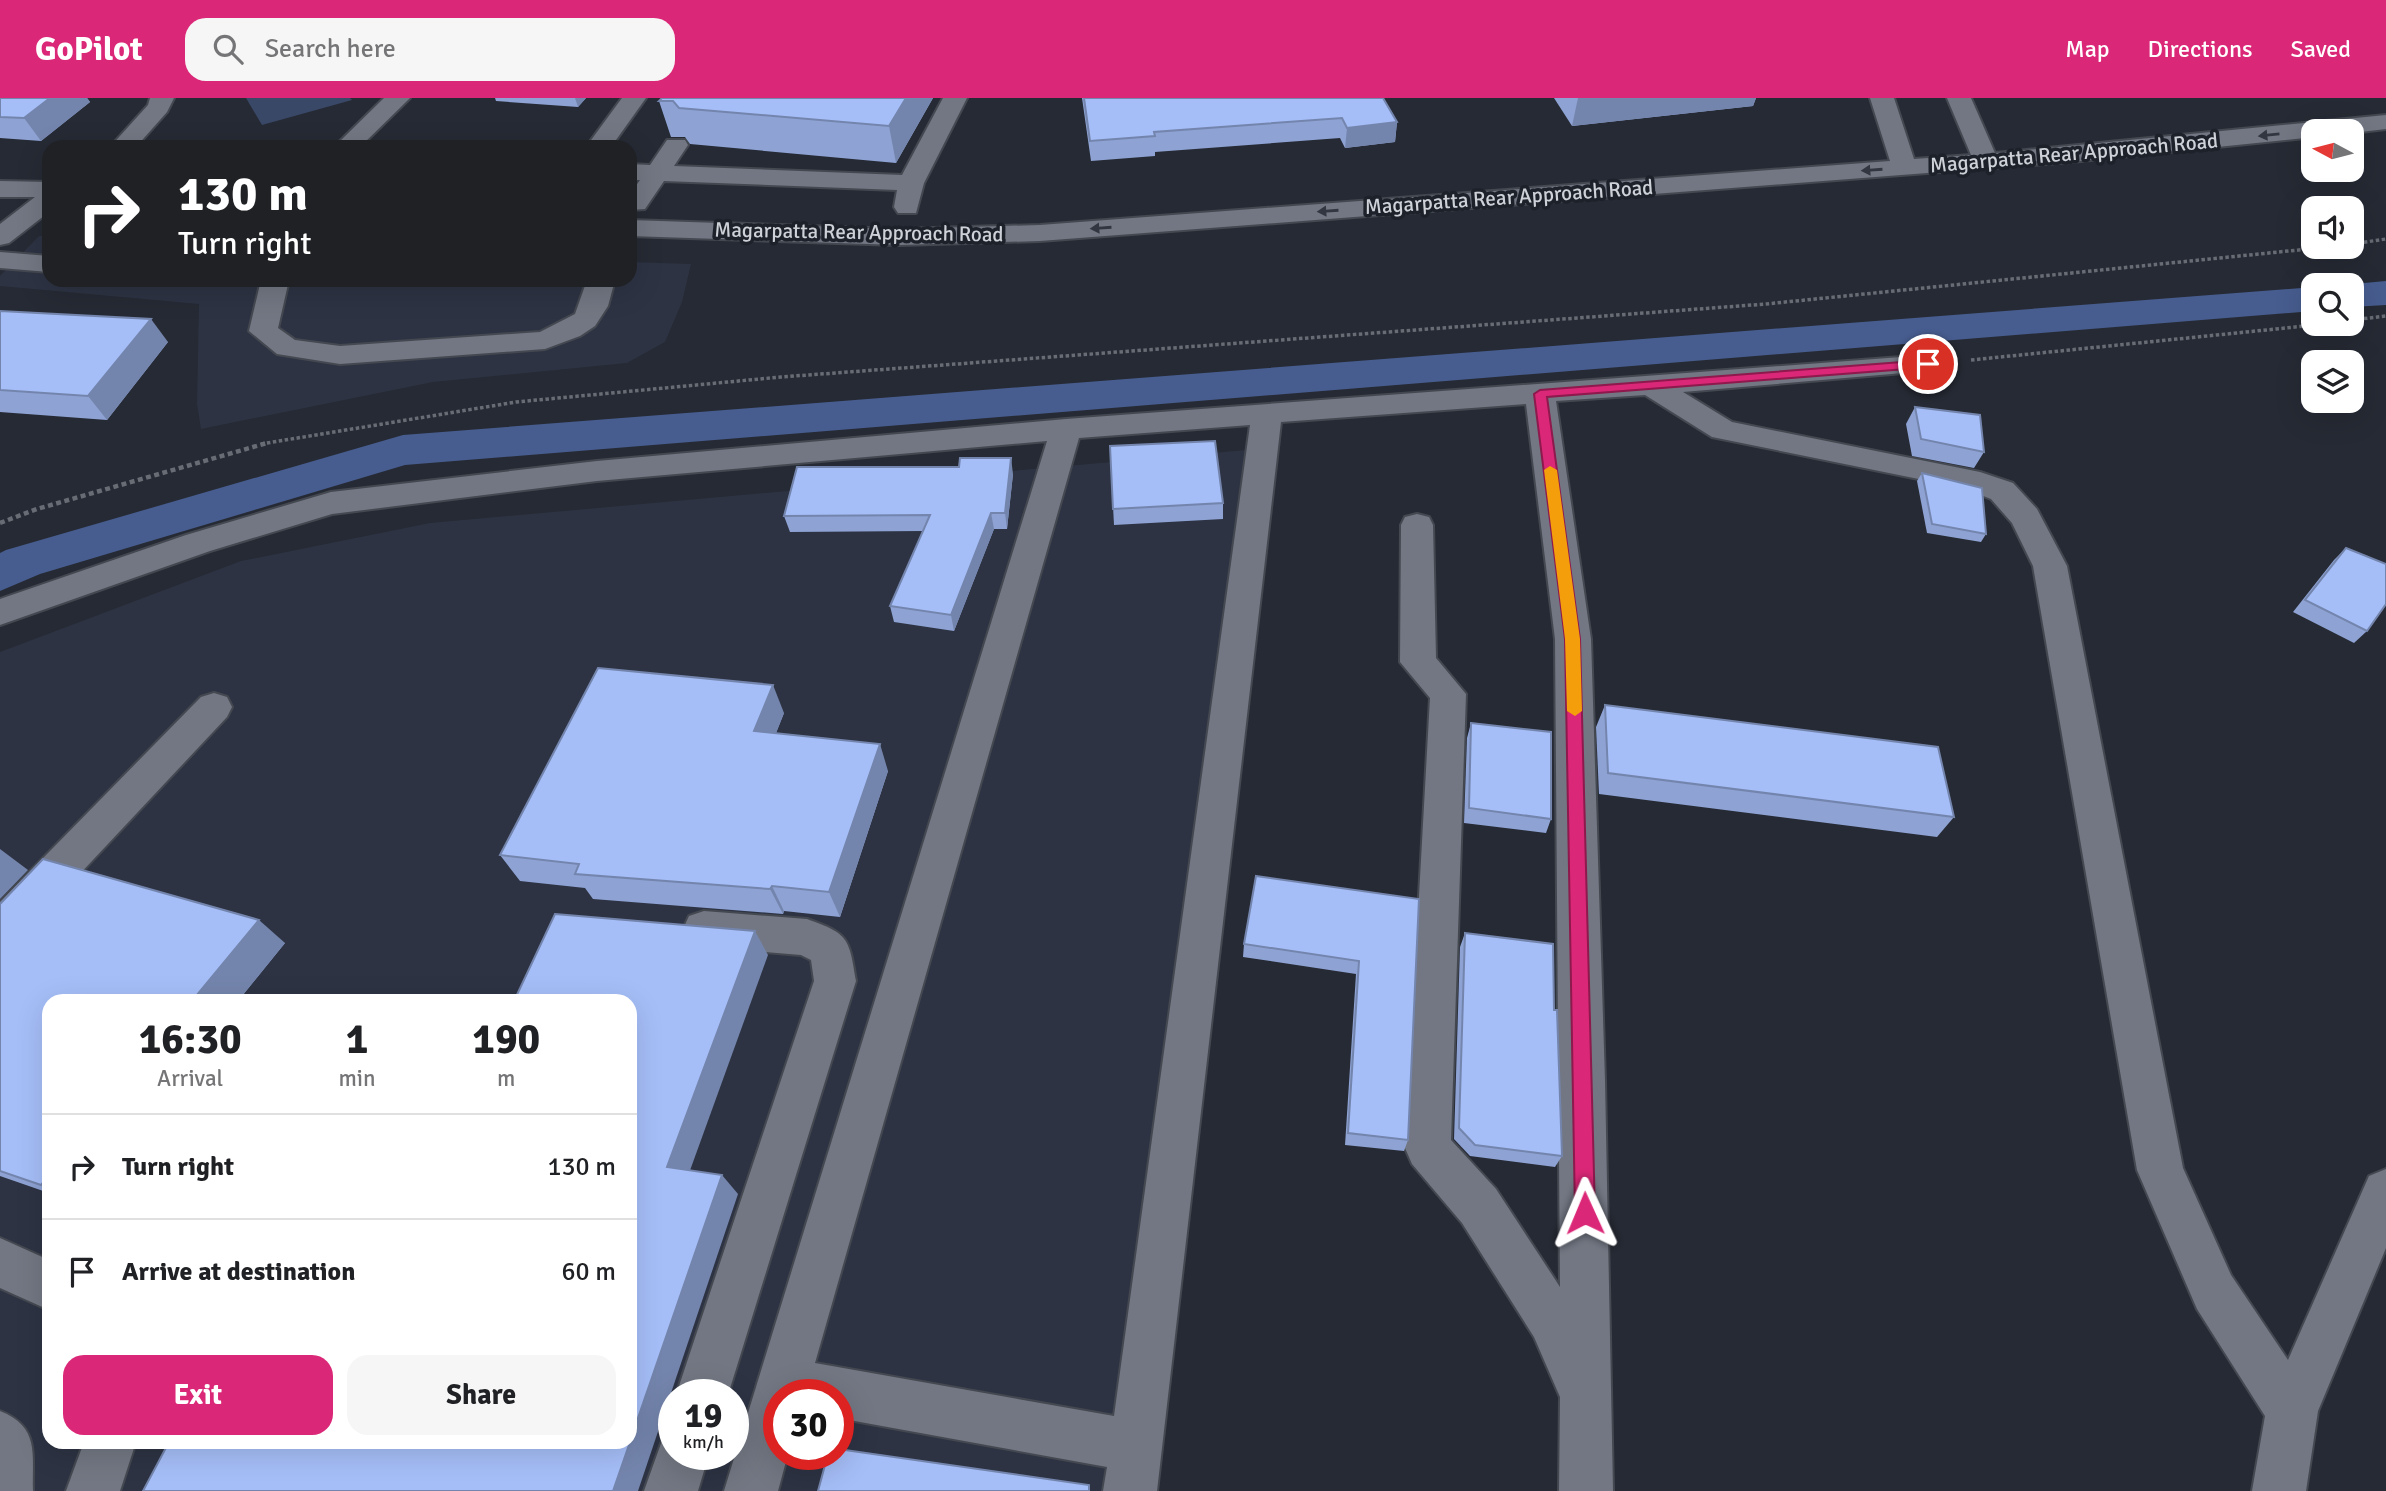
<!DOCTYPE html>
<style>
:root{--surface:#fff;--page:#f6f6f6;--text:#202124;--muted:#757577;--line:#e0e0e0;--accent:#db2777}
body{margin:0;font-family:Signika,sans-serif;background:var(--page);color:var(--text);height:100vh;display:flex;flex-direction:column;font-size:26px;white-space:nowrap}
*{box-sizing:border-box;margin:0}
p{font-size:23px;color:var(--muted)}
.icon{flex:none;width:38px;height:38px;fill:none;stroke:currentColor;stroke-width:2;stroke-linecap:round;stroke-linejoin:round}
.map{position:relative;flex:1;overflow:hidden}
.drawer{position:absolute;left:42px;top:896px;width:595px;height:455px;display:flex;flex-direction:column;background:var(--surface);border-radius:21px;box-shadow:0 7px 28px #0002}
.drawer>*{flex:none}
.hud{position:absolute;left:42px;top:42px;width:595px;height:147px;border-radius:21px;box-shadow:0 7px 28px #0002;background:#202124;color:#fff;overflow:hidden}
.needle{width:46px;rotate:277deg}
.fabs{position:absolute;left:2301px;top:21px;display:grid;gap:14px}
.fabs a{display:grid;place-items:center;width:63px;height:63px;border-radius:14px;background:var(--surface);box-shadow:0 7px 28px #0002;font-size:35px}
.speed{position:absolute;left:658px;top:1281px;display:flex;gap:14px;font-size:35px;font-weight:700;text-align:center}
.speed>*{display:grid;place-content:center;width:91px;height:91px;border-radius:50%;background:var(--surface);box-shadow:0 7px 28px #0002;line-height:1}
.speed small{font-size:18px;font-weight:400}
.speed .limit{border:10px solid #d22;background:#fff;color:#111}
.pin{position:absolute;display:grid;place-items:center;width:60px;height:60px;color:#fff;margin:-30px;border:4px solid #fff;border-radius:50%;box-shadow:0 2px 7px #0007}
.me{position:absolute;width:77px;margin:-38px;rotate:359deg;stroke-linejoin:round;filter:drop-shadow(0 0 5px #0008)}
.turn{display:flex;align-items:center;gap:24px;height:147px;padding:0 21px;font-size:32px}
.turn .icon{width:91px;height:91px;stroke-width:2.5}
.turn b{display:block;font-size:49px;line-height:60px}
.eta{display:flex;justify-content:space-evenly;align-items:center;height:119px;text-align:center}
.eta b{font-size:42px;font-weight:700;line-height:49px}
.action{display:flex;gap:14px;margin-top:auto;padding:14px 21px}
.action a{flex:1;height:80px;border-radius:21px;background:var(--accent);color:#fff;font-size:28px;font-weight:700;line-height:80px;text-align:center}
.action a+a{background:var(--page);color:var(--text)}
ul{padding:0;list-style:none}
li{display:flex;align-items:center;gap:21px;height:105px;padding:0 21px;border-top:2px solid var(--line)}
li div{flex:1}
li b{display:block;font-size:26px}
li em{font-style:normal}
header{display:flex;align-items:center;gap:42px;box-sizing:border-box;height:98px;padding:0 35px;background:var(--accent);color:#fff}
header strong{font-size:33px}
nav{display:flex;gap:38px;margin-inline-start:auto;font-size:24px}
.search{width:490px;height:63px;background:var(--page);display:flex;align-items:center;gap:18px;box-sizing:border-box;padding:0 24px;border-radius:21px;color:var(--muted);font-size:26px}
.map>svg:first-child{display:block}
</style>
<header>
<strong>GoPilot</strong>
<div class="search"><svg class="icon" aria-label="search" viewBox="0 0 24 24"><circle cx="10" cy="10" r="6"/><path d="M15 15l6 6"/></svg>Search here</div>
<nav><a>Map</a><a>Directions</a><a>Saved</a></nav>
</header>
<div class="map">
<svg width="2386" height="1393" viewBox="0 0 2386 1393">
<rect width="100%" height="100%" fill="#262a34"/>
<g fill="#2d3343" fill-rule="evenodd">
<path d="M 39,138 L 49,138 L 49,182 L 630,182 L 630,164 L 691,166 L 682,204 L 665,244 L 627,265 L 433,284 L 201,331 L 197,306 L 199,206 L 0,188 L 0,178 Z"/>
<path d="M 1246,352 L 1110,1393 L 0,1393 L 0,554 L 241,463 L 430,425 ZM 49,903 L 630,903 L 630,1344 L 49,1344 ZM 674,1297 L 733,1297 L 733,1356 L 674,1356 ZM 779,1297 L 838,1297 L 838,1356 L 779,1356 Z"/>
</g>
<path fill="#3a4868" d="M 246,0 L 350,0 L 352,2 L 262,27 Z"/>
<g fill="none" stroke-linecap="round" stroke-linejoin="round">
<g fill="#475d8f" fill-rule="evenodd">
<path d="M 2386,183 L 2386,207 L 2352,209 L 2352,187 L 2342,187 Z"/>
<path d="M 2314,189 L 2314,213 L 405,367 L 40,476 L 0,493 L 0,455 L 6,452 L 403,337 Z"/>
</g>
<defs>
<g id="minor">
<path d="M 150,0 L 174,0 L 167,14 L 136,49 L 110,49 L 148,7 Z"/>
<path d="M 384,0 L 410,0 L 360,49 L 334,49 Z"/>
<path d="M 622,0 L 646,0 L 611,49 L 586,49 Z"/>
<path d="M 943,0 L 967,0 L 924,85 L 916,115 L 898,115 L 894,109 L 897,92 L 664,83 L 645,111 L 630,112 L 630,96 L 640,82 L 630,82 L 630,66 L 650,67 L 667,42 L 685,42 L 688,47 L 674,68 L 902,77 Z"/>
<path d="M 1870,0 L 1894,0 L 1914,61 L 1971,57 L 1947,0 L 1971,0 L 1995,55 L 2386,17 L 2386,31 L 2352,35 L 2314,33 L 2314,39 L 2071,64 L 1040,143 L 899,147 L 630,138 L 630,122 L 899,131 L 1040,127 L 1890,63 Z"/>
<path d="M 0,83 L 49,84 L 49,114 L 9,145 L 0,147 L 0,126 L 35,99 L 0,99 Z"/>
<path d="M 0,154 L 49,158 L 49,174 L 0,170 Z"/>
<path d="M 261,182 L 289,182 L 278,230 L 295,242 L 340,248 L 540,234 L 575,216 L 587,182 L 615,182 L 608,208 L 595,228 L 580,238 L 545,251 L 340,266 L 277,256 L 249,233 Z"/>
<path d="M 1928,257 L 1938,260 L 1943,266 L 1938,272 L 1683,294 L 1732,324 L 1980,374 L 2013,385 L 2037,411 L 2067,468 L 2183,1070 L 2231,1177 L 2288,1262 L 2369,1078 L 2386,1071 L 2386,1150 L 2318,1313 L 2306,1393 L 2252,1393 L 2265,1318 L 2197,1211 L 2137,1072 L 2033,468 L 2012,425 L 1991,401 L 1963,390 L 1712,339 L 1645,297 L 1556,303 L 1591,541 L 1605,983 L 1613,1393 L 1559,1393 L 1560,1299 L 1534,1239 L 1462,1125 L 1412,1066 L 1405,1050 L 1430,600 L 1400,564 L 1401,427 L 1405,419 L 1417,416 L 1429,419 L 1433,427 L 1436,560 L 1466,596 L 1451,1042 L 1496,1091 L 1560,1189 L 1555,541 L 1526,306 L 1281,324 L 1157,1393 L 1103,1393 L 1107,1369 L 838,1320 L 838,1297 L 779,1297 L 779,1356 L 788,1356 L 778,1393 L 724,1393 L 1047,343 L 597,383 L 332,416 L 210,453 L 0,527 L 0,501 L 186,437 L 331,394 L 597,363 L 1066,321 ZM 1250,327 L 1114,1318 L 815,1265 L 1079,340 Z"/>
<path d="M 214,595 L 227,599 L 232,609 L 227,619 L 15,845 L 0,850 L 0,804 L 201,599 Z"/>
<path d="M 704,813 L 807,821 C 849,836 849,840 856,883 L 728,1297 L 676,1297 L 814,883 L 811,862 L 801,857 L 704,849 L 689,844 L 683,831 L 689,818 Z"/>
<path d="M 0,1140 L 49,1162 L 49,1212 L 0,1190 Z"/>
<path d="M 0,1313 C 40,1329 32,1355 33,1393 L 0,1393 Z"/>
<path d="M 674,1334 L 674,1356 L 709,1356 L 698,1393 L 644,1393 L 664,1337 Z"/>
<path d="M 84,1344 L 136,1344 L 120,1393 L 66,1393 Z"/>
</g>
</defs>
<use href="#minor" stroke="#444850" stroke-width="4"/>
<g stroke="#686c74" stroke-width="3.5" stroke-dasharray="3.5 2.5" stroke-linecap="butt">
<path d="M 2352,146 L 2386,141"/>
<path d="M 2352,222 L 2386,218"/>
<path d="M 1971,262 L 2325,226"/>
<path d="M 261,346 L 516,304 L 781,279 L 1766,206 L 2328,149"/>
</g>
<path stroke="#686c74" stroke-width="4.5" stroke-dasharray="5 3.5" stroke-linecap="butt" d="M 0,425 L 37,411 L 267,345"/>
<use href="#minor" fill="#727783" fill-rule="evenodd"/>
</g>
<g fill="#8ea3d4">
<path d="M 0,0 L 87,0 L 90,4 L 41,43 L 0,40 Z"/>
<path d="M 495,0 L 586,0 L 578,9 L 496,3 Z"/>
<path d="M 933,0 L 896,65 L 690,46 L 685,39 L 671,39 L 659,3 Z"/>
<path d="M 1082,0 L 1383,0 L 1397,24 L 1395,44 L 1345,50 L 1340,40 L 1155,54 L 1155,58 L 1091,63 Z"/>
<path d="M 1554,0 L 1756,0 L 1753,8 L 1572,28 Z"/>
<path d="M 0,213 L 168,244 L 107,322 L 0,314 Z"/>
<path d="M 1915,309 L 1984,354 L 1974,370 L 1912,358 L 1906,326 Z"/>
<path d="M 1110,348 L 1223,405 L 1223,421 L 1114,427 Z"/>
<path d="M 1922,375 L 1986,436 L 1981,444 L 1927,435 L 1917,383 Z"/>
<path d="M 1013,376 L 1007,431 L 994,431 L 954,533 L 894,524 L 890,508 L 923,433 L 790,434 L 784,418 Z"/>
<path d="M 2346,450 L 2367,533 L 2354,545 L 2293,514 L 2334,462 Z"/>
<path d="M 1605,607 L 1954,719 L 1937,739 L 1599,696 L 1596,629 Z"/>
<path d="M 784,615 L 776,635 L 888,673 L 840,819 L 784,813 L 783,816 L 593,801 L 585,790 L 520,783 L 500,757 Z"/>
<path d="M 1471,625 L 1551,721 L 1546,735 L 1464,725 L 1467,640 Z"/>
<path d="M 1419,801 L 1408,1042 L 1404,1053 L 1345,1047 L 1356,876 L 1243,859 L 1244,846 Z"/>
<path d="M 0,806 L 285,845 L 238,903 L 49,903 L 49,1095 L 0,1078 Z"/>
<path d="M 1465,835 L 1554,912 L 1562,1058 L 1555,1069 L 1470,1058 L 1454,1041 L 1460,849 Z"/>
</g>
<g fill="#7485ad">
<path d="M 50,0 L 87,0 L 90,4 L 41,43 L 24,20 Z"/>
<path d="M 575,0 L 586,0 L 578,9 Z"/>
<path d="M 906,0 L 933,0 L 896,65 L 889,28 Z"/>
<path d="M 1578,0 L 1756,0 L 1753,8 L 1572,28 Z"/>
<path d="M 1397,24 L 1395,44 L 1345,50 L 1347,30 Z"/>
<path d="M 151,221 L 168,244 L 107,322 L 88,298 Z"/>
<path d="M 1011,360 L 1013,376 L 1007,431 L 1005,415 Z"/>
<path d="M 991,415 L 994,431 L 954,533 L 951,517 Z"/>
<path d="M 773,587 L 784,615 L 766,660 L 754,633 Z"/>
<path d="M 880,646 L 888,673 L 840,819 L 829,794 Z"/>
<path d="M 0,751 L 28,772 L 0,801 Z"/>
<path d="M 772,788 L 784,813 L 783,816 L 770,791 Z"/>
<path d="M 259,822 L 285,845 L 238,903 L 192,903 Z"/>
<path d="M 755,833 L 768,857 L 684,1089 L 667,1069 Z"/>
<path d="M 49,1077 L 49,1091 L 41,1087 Z"/>
<path d="M 722,1077 L 738,1096 L 638,1393 L 613,1393 Z"/>
</g>
<g fill="#a5bef7" stroke="#7485ad" stroke-width="2">
<path d="M 0,0 L 50,0 L 24,20 L 0,19 Z"/>
<path d="M 662,0 L 906,0 L 889,28 L 679,10 L 673,3 L 659,3 Z"/>
<path d="M 1084,0 L 1383,0 L 1397,24 L 1347,30 L 1342,20 L 1154,34 L 1155,38 L 1090,43 Z"/>
<path d="M 0,213 L 151,221 L 88,298 L 0,292 Z"/>
<path d="M 1915,309 L 1980,317 L 1984,354 L 1921,341 Z"/>
<path d="M 1215,343 L 1223,405 L 1113,411 L 1110,348 Z"/>
<path d="M 960,360 L 1011,360 L 1005,415 L 991,415 L 951,517 L 890,508 L 930,417 L 784,418 L 797,369 L 959,369 Z"/>
<path d="M 1922,375 L 1982,390 L 1986,436 L 1932,426 Z"/>
<path d="M 2346,450 L 2386,466 L 2386,506 L 2367,533 L 2305,502 Z"/>
<path d="M 598,570 L 773,587 L 754,633 L 880,646 L 829,794 L 772,788 L 770,791 L 575,776 L 579,766 L 500,757 Z"/>
<path d="M 1605,607 L 1938,649 L 1954,719 L 1608,675 Z"/>
<path d="M 1471,625 L 1551,634 L 1551,721 L 1469,710 Z"/>
<path d="M 43,761 L 259,822 L 192,903 L 49,903 L 49,1077 L 41,1087 L 0,1073 L 0,806 Z"/>
<path d="M 1256,778 L 1419,801 L 1408,1042 L 1348,1035 L 1359,863 L 1244,846 Z"/>
<path d="M 555,816 L 755,833 L 667,1069 L 722,1077 L 630,1343 L 630,903 L 514,903 Z"/>
<path d="M 1465,835 L 1553,846 L 1554,912 L 1557,912 L 1562,1058 L 1475,1047 L 1459,1030 Z"/>
<path d="M 169,1344 L 630,1344 L 613,1393 L 143,1393 Z"/>
<path d="M 838,1351 L 1089,1387 L 1089,1393 L 818,1393 L 828,1356 L 838,1356 Z"/>
</g>
<defs><path id="oneway-solid" d="M-6-.8H1V-3.2L6.5 0L1 3.2V.8H-6Z" transform="scale(1.75)"/></defs>
<g fill="#323640">
<use href="#oneway-solid" transform="translate(2269 37) rotate(174)"/>
<use href="#oneway-solid" transform="translate(1872 72) rotate(176)"/>
<use href="#oneway-solid" transform="translate(1328 113) rotate(176)"/>
<use href="#oneway-solid" transform="translate(1101 130) rotate(176)"/>
</g>
<path fill="#db2777" stroke="#8e194d" stroke-width="2" d="M 1928,262 L 1932,264 L 1932,269 L 1547,299 L 1580,541 L 1595,1115 L 1592,1122 L 1585,1125 L 1578,1122 L 1575,1115 L 1565,541 L 1534,296 L 1540,292 Z"/>
<path fill="#f59e0b" d="M 1550,368 L 1557,372 L 1580,541 L 1582,613 L 1575,618 L 1567,613 L 1565,541 L 1544,372 Z"/>
<g text-anchor="middle" stroke-width="7" stroke-linejoin="round" paint-order="stroke">
<g font-size="21" fill="#ced1d7" stroke="#1c212a">
<text transform="translate(2074 55) rotate(-5)" y="7">Magarpatta Rear Approach Road</text>
<text transform="translate(1509 99) rotate(-4)" y="7">Magarpatta Rear Approach Road</text>
<text transform="translate(859 134) rotate(1)" y="7">Magarpatta Rear Approach Road</text>
</g>
</g>
</svg>
<div class="fabs">
<a><svg class="needle" viewBox="-14 -14 28 28"><path d="M0-13l5 13h-10z" fill="#e53935"/><path d="M0 13l5-13h-10z" fill="#757577"/></svg></a>
<a><svg class="icon" aria-label="sound" viewBox="0 0 24 24"><path d="M4 9h4l5-4v14l-5-4H4zM17 9q2 3 0 6"/></svg></a>
<a><svg class="icon" aria-label="search" viewBox="0 0 24 24"><circle cx="10" cy="10" r="6"/><path d="M15 15l6 6"/></svg></a>
<a><svg class="icon" aria-label="layers" viewBox="0 0 24 24"><path d="M12 4l9 5-9 5-9-5zM3 14l9 5 9-5"/></svg></a>
</div>
<div class="speed"><div>19<small>km/h</small></div><div class="limit">30</div></div>
<div class="pin" style="left:1928px;top:266px;background:#d93025"><svg class="icon" aria-label="arrive" viewBox="0 0 24 24"><path d="M6 21V4h12l-3 4 3 4H6"/></svg></div>
<svg class="me" style="left:1585px;top:1115px" viewBox="-20 -20 40 40"><path d="M0-17L14 15 0 8-14 15z" fill="#db2777" stroke="#fff" stroke-width="4"/></svg>
<div class="hud">
<div class="turn"><svg class="icon" aria-label="right" viewBox="0 0 24 24"><path d="M7 20v-9h11M14 6l5 5-5 5"/></svg><div><b>130 m</b>Turn right</div></div>
</div>
<section class="drawer">
<div class="eta">
<div><b>16:30</b><p>Arrival</p></div>
<div><b>1</b><p>min</p></div>
<div><b>190</b><p>m</p></div>
</div>
<ul>
<li><svg class="icon" aria-label="right" viewBox="0 0 24 24"><path d="M7 20v-9h11M14 6l5 5-5 5"/></svg><div><b>Turn right</b></div><em>130 m</em></li>
<li><svg class="icon" aria-label="arrive" viewBox="0 0 24 24"><path d="M6 21V4h12l-3 4 3 4H6"/></svg><div><b>Arrive at destination</b></div><em>60 m</em></li>
</ul>
<div class="action"><a>Exit</a><a>Share</a></div>
</section>
</div>
